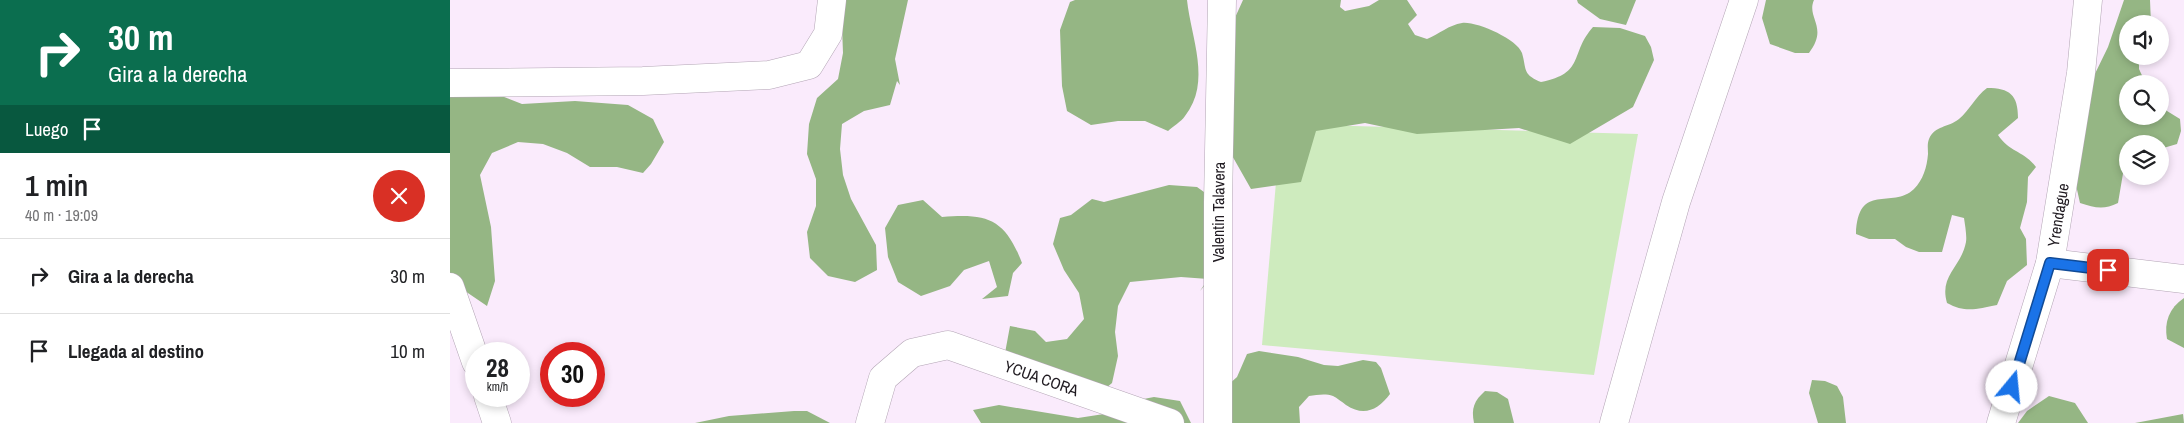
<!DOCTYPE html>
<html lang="es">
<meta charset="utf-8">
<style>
:root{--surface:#fff;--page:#f2f2f2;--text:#202124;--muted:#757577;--line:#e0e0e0}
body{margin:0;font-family:"Archivo Narrow",sans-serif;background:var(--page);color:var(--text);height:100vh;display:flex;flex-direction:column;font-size:19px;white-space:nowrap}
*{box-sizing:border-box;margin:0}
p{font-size:16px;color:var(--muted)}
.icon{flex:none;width:28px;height:28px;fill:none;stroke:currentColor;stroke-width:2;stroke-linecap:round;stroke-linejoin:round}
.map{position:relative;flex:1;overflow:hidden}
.drawer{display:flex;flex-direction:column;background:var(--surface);width:450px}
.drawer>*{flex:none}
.top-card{background:#0b6e4f;color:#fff;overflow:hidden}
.controls{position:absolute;left:1669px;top:15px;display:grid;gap:10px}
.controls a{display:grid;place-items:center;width:50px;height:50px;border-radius:50%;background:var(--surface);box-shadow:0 2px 8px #0003;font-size:25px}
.speed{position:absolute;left:15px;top:342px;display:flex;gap:10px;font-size:25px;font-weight:700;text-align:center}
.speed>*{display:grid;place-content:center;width:65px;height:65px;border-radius:50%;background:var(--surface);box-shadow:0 2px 8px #0003;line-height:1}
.speed small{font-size:12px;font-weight:400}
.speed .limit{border:8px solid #d22;background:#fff;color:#111}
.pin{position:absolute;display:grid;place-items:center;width:42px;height:42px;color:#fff;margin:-21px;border-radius:10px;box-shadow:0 2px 8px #0006}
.me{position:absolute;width:55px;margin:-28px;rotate:17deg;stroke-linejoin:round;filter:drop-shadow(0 0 4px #0008)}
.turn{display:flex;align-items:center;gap:18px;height:105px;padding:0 25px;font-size:22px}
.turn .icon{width:65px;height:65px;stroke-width:2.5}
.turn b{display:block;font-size:35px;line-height:42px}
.then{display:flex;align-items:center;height:48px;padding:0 25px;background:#0003;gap:10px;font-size:19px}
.round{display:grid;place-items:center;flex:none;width:52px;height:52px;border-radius:26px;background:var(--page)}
.summary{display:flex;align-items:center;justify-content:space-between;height:85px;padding:0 25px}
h1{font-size:30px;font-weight:600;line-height:38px}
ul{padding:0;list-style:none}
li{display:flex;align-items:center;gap:15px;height:75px;padding:0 25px;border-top:1px solid var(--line)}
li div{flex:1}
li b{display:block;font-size:19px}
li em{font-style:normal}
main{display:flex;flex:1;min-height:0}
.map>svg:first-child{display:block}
</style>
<main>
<section class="drawer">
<div class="top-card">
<div class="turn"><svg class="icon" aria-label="right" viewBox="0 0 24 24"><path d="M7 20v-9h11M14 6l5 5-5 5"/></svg><div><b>30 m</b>Gira a la derecha</div></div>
<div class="then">Luego<svg class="icon" aria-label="arrive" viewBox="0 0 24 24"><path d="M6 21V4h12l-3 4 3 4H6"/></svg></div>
</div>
<div class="summary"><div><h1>1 min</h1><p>40 m · 19:09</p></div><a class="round" style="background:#d93025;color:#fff"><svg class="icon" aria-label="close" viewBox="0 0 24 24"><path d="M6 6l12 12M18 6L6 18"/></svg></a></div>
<ul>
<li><svg class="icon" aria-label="right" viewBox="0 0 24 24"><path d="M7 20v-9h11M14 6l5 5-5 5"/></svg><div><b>Gira a la derecha</b></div><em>30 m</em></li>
<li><svg class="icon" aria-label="arrive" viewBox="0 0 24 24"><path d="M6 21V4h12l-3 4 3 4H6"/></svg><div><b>Llegada al destino</b></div><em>10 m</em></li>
</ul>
</section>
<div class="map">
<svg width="1734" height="423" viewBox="0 0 1734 423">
<rect width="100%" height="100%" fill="#faebfc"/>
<path fill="#ceebbe" d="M 831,124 L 1188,134 L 1144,375 L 812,345 Z"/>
<g fill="#95b684">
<path d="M 391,0 L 458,0 L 445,59 L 450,85 L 447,81 L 440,105 L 414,111 L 392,124 L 390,149 L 393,175 L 401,199 L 426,245 L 427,270 L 405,282 L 378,276 L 360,258 L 357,232 L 366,206 L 366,179 L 357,154 L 359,124 L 367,98 L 388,79 L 393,53 Z"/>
<path d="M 625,0 L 737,0 C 741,38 762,82 735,116 C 731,122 723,126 718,131 L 695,121 L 668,121 L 641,125 L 617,111 L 612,86 L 610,30 L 620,2 Z"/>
<path d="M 793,0 L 891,0 L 890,7 L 895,11 L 919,6 L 929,0 L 957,0 L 967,15 L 958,24 L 965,35 L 977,39 C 989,34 999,25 1012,23 C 1026,21 1067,39 1072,53 C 1077,70 1072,74 1091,82 C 1136,73 1119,54 1143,27 L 1170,28 L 1195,36 L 1201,47 L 1204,60 L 1183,107 L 1120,144 L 1069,128 L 967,134 L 915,123 L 866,131 L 851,182 L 801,189 L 780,152 L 774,42 Z"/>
<path d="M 1127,0 L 1186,0 L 1176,25 L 1150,19 L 1128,3 Z"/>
<path d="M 1316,0 L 1364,0 C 1356,18 1379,27 1359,53 L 1345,53 L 1320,44 L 1312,18 Z"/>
<path d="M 1674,0 L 1700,0 L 1701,24 L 1678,24 L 1678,56 L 1689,56 L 1689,69 L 1696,84 L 1678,84 L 1678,116 L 1710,116 L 1710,103 L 1717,111 L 1730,119 L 1731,131 L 1727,144 L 1710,149 L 1710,144 L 1678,144 L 1668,203 C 1654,210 1645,208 1630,203 L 1624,176 L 1640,84 L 1658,47 Z"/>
<path d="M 0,76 L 72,104 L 125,101 L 178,105 L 203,119 L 214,142 L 201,164 L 193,173 L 167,167 L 140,167 L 117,153 L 93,144 L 68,142 L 42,153 L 30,175 L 41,227 L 45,281 L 37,306 L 15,291 L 0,273 Z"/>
<path d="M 1537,88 C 1560,88 1568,95 1568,118 L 1548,135 C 1560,153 1573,150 1586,167 L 1578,177 L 1577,202 L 1570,228 L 1576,239 L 1577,265 L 1557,281 L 1547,305 C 1527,309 1515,313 1497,303 C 1489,275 1511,268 1516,242 C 1517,236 1515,225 1514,218 L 1502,215 L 1492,252 L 1469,252 L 1456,247 L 1445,239 L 1419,239 L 1406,234 C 1408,181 1442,210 1464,189 C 1473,180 1477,167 1478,154 C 1478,149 1477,144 1479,139 C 1485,125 1498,128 1509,119 C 1519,111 1525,97 1537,88 Z"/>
<path d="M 719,185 L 747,187 L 768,202 L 767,271 L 750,291 L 758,279 L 731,277 L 680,282 L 668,306 L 665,332 L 668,356 L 662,383 L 642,400 L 555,353 L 560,326 L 585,331 L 596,342 L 617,339 L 634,319 L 629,293 L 614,270 L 603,244 L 610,218 L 621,215 L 642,199 L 654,202 Z"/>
<path d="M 473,200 L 492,217 C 538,213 555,219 572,263 L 563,273 L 558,296 L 532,299 L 547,287 L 539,261 L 514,270 L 500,286 L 471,296 L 448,282 L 438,257 L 435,228 L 448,205 Z"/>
<path d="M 1734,298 L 1734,348 L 1717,339 C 1714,322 1719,308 1734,298 Z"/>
<path d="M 809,351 L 848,357 L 874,365 L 888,366 L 913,360 L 926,362 L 931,368 L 940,394 C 928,410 914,417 896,405 C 892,402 887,398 883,396 C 875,393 867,395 859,396 L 849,407 L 850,423 L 768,423 L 778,385 L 787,377 L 797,354 Z"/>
<path d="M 1362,380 L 1375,381 L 1387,386 L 1393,397 L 1396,423 L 1399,423 L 1368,423 L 1359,393 Z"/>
<path d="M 1035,391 L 1047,392 L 1058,399 L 1064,423 L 1024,423 C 1021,408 1024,401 1035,391 Z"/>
<path d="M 1599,396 L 1625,403 L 1638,423 L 1568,423 L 1577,411 Z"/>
<path d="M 704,397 L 730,401 L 741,423 L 531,423 L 523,410 L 549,405 L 628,418 L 654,414 L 678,402 Z"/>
<path d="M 344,411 L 357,411 L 380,423 L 245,423 L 279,416 Z"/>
<path d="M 1733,414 L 1734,423 L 1685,423 Z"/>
</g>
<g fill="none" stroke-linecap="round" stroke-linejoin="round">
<defs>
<g id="minor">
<path d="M 0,83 L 193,81 L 319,75 L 359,65 L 378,34 L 382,0"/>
<path d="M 1600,263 L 1734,279"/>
<path id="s1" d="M 420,423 L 433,378 L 462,353 L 498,345 L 720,423"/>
<path id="s2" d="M 768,423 L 768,202 L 772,0"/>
<path d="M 1164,423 L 1226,202 L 1294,0"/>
<path id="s3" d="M 1551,423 L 1600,263 L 1631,73 L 1638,0"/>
</g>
<g id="tertiary">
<path d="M 0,287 L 26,362"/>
<path d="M 38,396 L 47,423"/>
</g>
</defs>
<use href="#minor" stroke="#b3a5b5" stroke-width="29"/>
<use href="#tertiary" stroke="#b3a5b5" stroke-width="29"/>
<use href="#minor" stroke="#fff" stroke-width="28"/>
<use href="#tertiary" stroke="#fff" stroke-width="28"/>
</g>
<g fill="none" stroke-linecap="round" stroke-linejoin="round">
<defs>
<path id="route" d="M 1562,387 L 1600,263 L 1658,270"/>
</defs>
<use href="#route" stroke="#114b97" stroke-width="12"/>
<use href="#route" stroke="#1a73e8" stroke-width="9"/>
</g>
<g text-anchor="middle" stroke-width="4" stroke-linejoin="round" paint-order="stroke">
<g font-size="16" fill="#201b21" stroke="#faebfc">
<text dy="6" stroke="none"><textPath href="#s2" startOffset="211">Valentin Talavera</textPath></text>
<text dy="6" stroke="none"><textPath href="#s3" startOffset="216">Yrendague</textPath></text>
<text dy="6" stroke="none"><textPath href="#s1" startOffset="221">YCUA CORA</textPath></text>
</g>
</g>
</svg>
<div class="controls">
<a><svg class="icon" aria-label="sound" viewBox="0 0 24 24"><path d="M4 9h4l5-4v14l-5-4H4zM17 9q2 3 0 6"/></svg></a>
<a><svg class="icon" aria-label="search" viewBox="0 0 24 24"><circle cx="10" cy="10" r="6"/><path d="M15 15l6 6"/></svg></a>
<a><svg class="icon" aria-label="layers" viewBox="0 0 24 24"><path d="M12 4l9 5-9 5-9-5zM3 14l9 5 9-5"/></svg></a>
</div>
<div class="speed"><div>28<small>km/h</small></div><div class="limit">30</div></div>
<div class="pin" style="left:1658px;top:270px;background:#d93025"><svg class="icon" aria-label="arrive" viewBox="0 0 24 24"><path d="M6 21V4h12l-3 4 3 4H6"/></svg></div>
<svg class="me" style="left:1562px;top:387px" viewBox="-20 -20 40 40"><circle r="19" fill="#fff"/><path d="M0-13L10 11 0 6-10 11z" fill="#1a73e8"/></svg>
</div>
</main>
